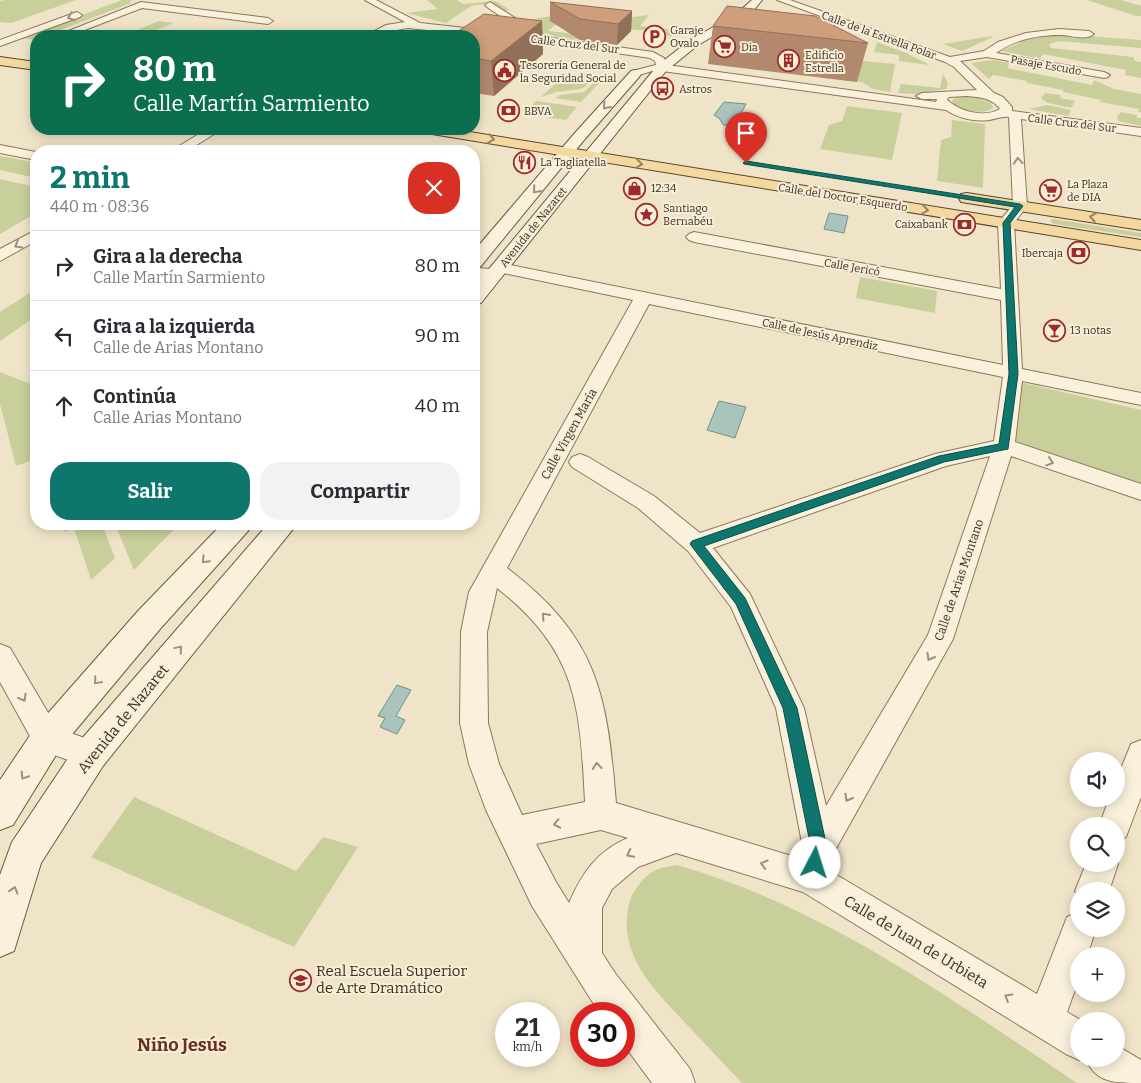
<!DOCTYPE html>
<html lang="es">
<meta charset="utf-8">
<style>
:root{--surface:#fff;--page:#f2f2f3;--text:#2b2b33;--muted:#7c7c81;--line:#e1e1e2;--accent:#0f766e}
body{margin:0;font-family:Bitter,serif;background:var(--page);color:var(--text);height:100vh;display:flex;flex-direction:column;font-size:19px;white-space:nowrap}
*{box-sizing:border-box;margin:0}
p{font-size:16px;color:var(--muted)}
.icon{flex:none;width:28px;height:28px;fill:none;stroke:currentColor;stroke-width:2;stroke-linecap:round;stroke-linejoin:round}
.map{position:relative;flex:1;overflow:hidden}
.sheet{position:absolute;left:30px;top:145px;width:450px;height:385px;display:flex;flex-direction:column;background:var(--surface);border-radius:20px;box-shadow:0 2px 12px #0003}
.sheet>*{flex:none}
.top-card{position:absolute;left:30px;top:30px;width:450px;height:105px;border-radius:20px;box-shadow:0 2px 12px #0003;background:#0b6e4f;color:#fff;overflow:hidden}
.controls{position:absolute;left:1070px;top:752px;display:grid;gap:10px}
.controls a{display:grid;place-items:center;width:55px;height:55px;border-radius:50%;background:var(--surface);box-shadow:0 2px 12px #0003;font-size:25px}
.speed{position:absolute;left:495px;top:1002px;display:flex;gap:10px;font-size:25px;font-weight:700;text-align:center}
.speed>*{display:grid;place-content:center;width:65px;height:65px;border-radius:50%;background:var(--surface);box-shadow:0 2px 12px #0003;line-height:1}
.speed small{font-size:12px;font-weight:400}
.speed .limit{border:8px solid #d22;background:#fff;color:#111}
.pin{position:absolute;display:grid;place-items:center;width:42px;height:42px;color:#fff;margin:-51px -21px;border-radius:50% 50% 50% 0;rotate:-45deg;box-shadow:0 0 5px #0007}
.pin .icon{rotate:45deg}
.me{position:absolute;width:55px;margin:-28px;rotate:5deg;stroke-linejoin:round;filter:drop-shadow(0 0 4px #0008)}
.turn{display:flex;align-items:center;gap:18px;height:105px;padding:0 20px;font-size:22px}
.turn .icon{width:65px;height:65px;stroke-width:2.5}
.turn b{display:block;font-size:35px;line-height:42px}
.round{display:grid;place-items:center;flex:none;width:52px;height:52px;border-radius:20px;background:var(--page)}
.overview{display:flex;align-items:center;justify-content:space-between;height:85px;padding:0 20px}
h1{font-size:30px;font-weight:700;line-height:38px;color:var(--accent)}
.primary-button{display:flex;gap:10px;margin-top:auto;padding:10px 20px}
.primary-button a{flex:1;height:58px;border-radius:20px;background:var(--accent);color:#fff;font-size:20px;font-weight:700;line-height:58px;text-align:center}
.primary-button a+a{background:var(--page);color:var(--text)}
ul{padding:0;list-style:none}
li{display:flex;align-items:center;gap:15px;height:70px;padding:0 20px;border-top:1px solid var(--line)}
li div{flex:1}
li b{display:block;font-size:19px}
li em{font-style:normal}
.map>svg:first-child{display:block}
</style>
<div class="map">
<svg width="1141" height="1083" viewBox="0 0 1141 1083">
<rect width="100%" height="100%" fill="#f0e4c8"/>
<g fill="#c9cf9b">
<path d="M 4,0 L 76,0 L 11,23 L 0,22 L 0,1 Z"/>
<path d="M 122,0 L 133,0 L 129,2 L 131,3 L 45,36 L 36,36 L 35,40 L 21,38 Z"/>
<path d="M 427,0 L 457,0 L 463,4 L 495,1 L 510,10 L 504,11 L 491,3 L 471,6 L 446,23 L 406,13 L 438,9 Z"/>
<path d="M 1087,0 L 1121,0 L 1141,6 L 1141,16 L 1136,16 Z"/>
<path d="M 558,15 L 566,15 L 548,31 L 587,35 L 582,40 L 543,35 L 520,21 Z"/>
<path d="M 649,15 L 640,26 L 678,30 L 672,36 L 659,35 L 660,32 L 597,26 L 601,21 Z"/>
<path d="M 159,21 L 173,23 L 143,36 L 123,36 Z"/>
<path d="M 1060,34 L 1141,40 L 1141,48 L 1059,41 L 1049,44 L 1051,48 L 1133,57 L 1135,61 L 1141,62 L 1141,78 L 1125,75 L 1126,70 L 1043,54 L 1040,59 L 1001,51 L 1029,39 Z"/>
<path d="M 993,37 L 962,51 L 943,44 L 992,36 Z"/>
<path d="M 877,42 L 906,53 L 930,65 L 899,61 L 899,55 L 874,52 Z"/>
<path d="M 992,60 L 1010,63 L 1007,68 L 1092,85 L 1094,80 L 1114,89 L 1141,94 L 1141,112 L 1138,112 L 1139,109 L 1100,102 L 1101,100 L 1063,92 L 1063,90 L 1027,83 L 1027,81 L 993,75 L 989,79 L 971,63 Z"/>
<path d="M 862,61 L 895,64 L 890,92 L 873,89 L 862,82 L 822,78 L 829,62 Z"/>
<path d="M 566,74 L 592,78 L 585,87 L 580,89 L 556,92 L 541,97 Z"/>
<path d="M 943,74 L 948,83 L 946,89 L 915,94 L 898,93 L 901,84 L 940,88 Z"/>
<path d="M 599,78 L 603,79 L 581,102 L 555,98 L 560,95 L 584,92 Z"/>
<path d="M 1045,93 L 1061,95 L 1060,98 L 1075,101 L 1071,108 L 1048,103 L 1041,98 Z"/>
<path d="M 958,97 L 976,97 L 991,103 L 993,108 C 982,115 962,112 953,103 L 952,100 Z"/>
<path d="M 536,101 L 577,107 L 566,120 L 524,114 Z"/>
<path d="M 1047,105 L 1071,110 L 1068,116 L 1029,109 Z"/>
<path d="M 847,106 L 902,113 L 892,160 L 820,149 L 829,125 L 842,121 Z"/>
<path d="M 1121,112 L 1137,115 L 1137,118 L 1141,118 L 1141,126 L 1118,121 L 1117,117 Z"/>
<path d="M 952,120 L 985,124 L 983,188 L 937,181 L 941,140 L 951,137 Z"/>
<path d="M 0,156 L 33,162 L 30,169 L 36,173 L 36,178 L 0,170 Z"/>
<path d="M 0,179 L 36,187 L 36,213 L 0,234 Z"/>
<path d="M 1053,219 L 1141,233 L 1141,237 L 1054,224 L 1050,221 Z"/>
<path d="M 860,277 L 937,291 L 935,313 L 856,298 Z"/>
<path d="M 36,289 L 36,316 L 0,341 L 0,312 Z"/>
<path d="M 0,372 L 36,386 L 36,459 L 16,466 L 0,404 Z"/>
<path d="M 1019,382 L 1141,410 L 1141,484 L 1011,444 Z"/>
<path d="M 61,524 L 102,524 L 115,558 L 91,580 L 74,528 L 64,532 Z"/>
<path d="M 115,524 L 179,524 L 134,570 Z"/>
<path d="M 134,797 L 296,871 L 323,837 L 358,847 L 294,947 L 91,857 Z"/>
<path d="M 677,865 C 825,907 951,999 1077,1083 L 742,1083 C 724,1064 707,1046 689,1027 C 661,996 623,963 627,917 C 628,909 629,899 634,892 C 647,872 654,868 677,865 Z"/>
</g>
<g fill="#a9c4bc" stroke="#6f938a">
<path d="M 724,102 L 746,104 L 735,125 L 723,125 L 720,119 L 714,115 Z"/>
<path d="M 829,213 L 848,216 L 844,233 L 824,229 Z"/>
<path d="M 719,401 L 746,407 L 735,438 L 707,430 Z"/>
<path d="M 397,685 L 411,690 L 396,716 L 405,720 L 397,734 L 380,727 L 385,718 L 378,716 Z"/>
</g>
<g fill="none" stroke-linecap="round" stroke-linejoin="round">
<defs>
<g id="street">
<path d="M 365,0 L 376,0 L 420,23 L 528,35 L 487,7 L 485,5 L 490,2 L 537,32 L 538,36 L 653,52 L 664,58 L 667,65 L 936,102 L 937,99 L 922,99 L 916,96 L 922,93 L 977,90 L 954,67 L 945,62 L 777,0 L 790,0 L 950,57 L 984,51 L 998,42 L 1026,33 L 1059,29 L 1089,31 L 1094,34 C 1086,41 1070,35 1060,35 C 1038,35 1014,40 996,53 L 1104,72 L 1110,75 L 1108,77 L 1104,78 L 987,57 L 960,61 L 994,93 L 1003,97 L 1012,107 L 1012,111 L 1141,128 L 1141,136 L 1021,119 L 1027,206 L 1014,223 L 1022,369 L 1141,393 L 1141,405 L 1022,381 L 1015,442 L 1141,484 L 1141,500 L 1011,456 L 953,639 L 833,854 L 828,866 L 825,868 L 1037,994 L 1067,917 L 1079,912 L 1079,929 L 1096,929 L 1087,956 L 1079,956 L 1079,979 L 1067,1012 L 1082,1021 L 1079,1021 L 1079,1059 L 1081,1059 L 1079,1060 L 1066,1054 L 803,892 L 676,853 L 638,867 L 612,889 L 602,908 L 602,953 L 615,973 L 690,1069 L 695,1083 L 652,1083 L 624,1045 L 624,1014 L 600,1014 L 532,906 L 486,810 L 469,764 L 460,723 L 461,632 L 469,592 L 633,300 L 503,273 L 501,277 L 483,280 L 474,278 L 474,268 L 493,269 L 494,265 L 500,263 L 1003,365 L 1001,300 L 694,242 L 689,240 L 686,237 L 689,234 L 694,232 L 1001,289 L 998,223 L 1013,205 L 1009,117 C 1002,116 996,119 989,120 C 974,122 958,118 946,110 L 662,71 L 652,71 L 636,76 L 631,73 L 632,71 L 656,65 L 655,61 L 650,58 L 542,42 L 408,28 C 392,30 381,36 365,36 L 386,25 L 405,22 ZM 967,96 C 980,97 992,98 1000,109 C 984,118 961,112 947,100 L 949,97 ZM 649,304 L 1003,377 L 994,441 L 935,454 L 700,533 L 654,496 L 588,457 L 580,454 L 572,457 L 569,462 L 572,467 L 638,508 L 688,551 L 731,607 L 776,708 L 803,848 L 801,855 L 802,859 L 616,803 C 607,695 599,638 507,568 ZM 990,456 L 928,635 L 826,806 L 804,708 L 750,594 L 713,548 L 946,466 ZM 497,588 C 578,652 580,706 585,802 L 522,815 L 499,764 L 488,723 L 487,632 ZM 601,830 L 628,838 C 597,851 582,873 569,903 L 556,882 L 536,844 Z"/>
<path d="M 141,2 L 268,18 L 273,21 L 268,24 L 142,8 L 69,36 L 56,36 Z"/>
<path d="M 77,12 L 82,15 L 80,17 L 0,46 L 0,40 Z"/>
<path d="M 207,129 L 222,129 L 187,151 L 171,151 Z"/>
<path d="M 0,145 L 36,152 L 36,160 L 0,153 Z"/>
<path d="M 36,230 L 36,241 L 0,261 L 0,249 Z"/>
<path d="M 0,644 L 10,648 L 57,728 L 101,744 L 106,754 L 101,764 L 91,768 L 37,749 L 0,682 Z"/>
<path d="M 1141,740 L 1141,797 L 1126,837 L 1116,841 L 1116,826 L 1099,826 L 1109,799 L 1116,799 L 1116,781 L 1131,744 Z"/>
<path d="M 1116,859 L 1118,864 L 1109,891 L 1079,891 L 1079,899 L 1075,891 L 1086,864 L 1116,864 Z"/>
<path d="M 1116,1045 L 1141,1060 L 1141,1083 C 1115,1083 1096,1083 1086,1059 L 1116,1059 Z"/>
</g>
<g id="secondary">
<path d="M 752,0 L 762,0 L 750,15 L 698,45 L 666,71 L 481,303 L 474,305 L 474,287 L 658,65 L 690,40 L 735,15 Z"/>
<path d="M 635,70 L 639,71 L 641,74 L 639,77 L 584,140 L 481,266 L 474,268 L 474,251 L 574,134 L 631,71 Z"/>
<path d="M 222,524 L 251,524 L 248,531 L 160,629 L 59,750 L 13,825 L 0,830 L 0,780 L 35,728 L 138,611 Z"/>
<path d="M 268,524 L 297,524 L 103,766 L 41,863 L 14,951 L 0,957 L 0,875 L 12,842 L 79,742 Z"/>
</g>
<g id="primary">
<path d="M 0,57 L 36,62 L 36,70 L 0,65 Z"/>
<path d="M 419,129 L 451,129 L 1141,240 L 1141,250 L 426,133 L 421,132 Z"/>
<path d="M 967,193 L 1141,220 L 1141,230 L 961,202 L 959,198 L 961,194 Z"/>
</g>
</defs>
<use href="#street" stroke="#8d765c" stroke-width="2"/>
<use href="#secondary" stroke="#6f573f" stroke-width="2"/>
<use href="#primary" stroke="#5b4430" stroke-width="2"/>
<use href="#street" fill="#faf1dc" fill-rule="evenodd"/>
<use href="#secondary" fill="#faf1dc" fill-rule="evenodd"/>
<use href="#primary" fill="#f3d9a0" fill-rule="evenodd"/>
</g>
<g fill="#b2896c">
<path d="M 550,2 L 632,11 L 631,31 L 617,45 L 580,40 L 550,21 Z"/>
<path d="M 542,21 L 543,54 L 494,96 L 474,93 L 474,36 Z"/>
<path d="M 713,26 L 868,43 L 857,82 L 708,64 Z"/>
</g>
<g fill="#916f58">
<path d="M 632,11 L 631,31 L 617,45 L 618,24 Z"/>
<path d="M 542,21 L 543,54 L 494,96 L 491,61 Z"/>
</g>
<g fill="#cf9f7d" stroke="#916f58">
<path d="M 550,2 L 632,11 L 618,24 L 580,19 Z"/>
<path d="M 727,6 L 815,16 L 868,43 L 713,26 Z"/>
<path d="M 484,14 L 542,21 L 491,61 L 474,58 L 474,36 L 451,36 Z"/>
</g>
<defs><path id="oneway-chevron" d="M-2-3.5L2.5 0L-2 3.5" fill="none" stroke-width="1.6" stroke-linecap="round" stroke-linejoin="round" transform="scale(1.25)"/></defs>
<g stroke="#9c907e">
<use href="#oneway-chevron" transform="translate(71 17) rotate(160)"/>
<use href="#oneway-chevron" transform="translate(606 106) rotate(132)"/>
<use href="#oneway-chevron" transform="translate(1018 161) rotate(-94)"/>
<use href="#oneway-chevron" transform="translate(536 190) rotate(131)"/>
<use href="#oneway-chevron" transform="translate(18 245) rotate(150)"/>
<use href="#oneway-chevron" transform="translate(1050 462) rotate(18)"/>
<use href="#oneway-chevron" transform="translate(205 560) rotate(133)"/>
<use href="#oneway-chevron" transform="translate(545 616) rotate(-131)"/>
<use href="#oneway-chevron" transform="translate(179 649) rotate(-50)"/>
<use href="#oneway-chevron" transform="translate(930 657) rotate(120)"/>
<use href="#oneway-chevron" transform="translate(97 681) rotate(131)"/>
<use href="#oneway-chevron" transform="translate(23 698) rotate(61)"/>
<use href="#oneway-chevron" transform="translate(597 766) rotate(-95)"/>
<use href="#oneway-chevron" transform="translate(24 776) rotate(123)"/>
<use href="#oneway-chevron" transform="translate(848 798) rotate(120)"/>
<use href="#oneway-chevron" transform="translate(557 824) rotate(168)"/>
<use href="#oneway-chevron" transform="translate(630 854) rotate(153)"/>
<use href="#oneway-chevron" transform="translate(764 864) rotate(-163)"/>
<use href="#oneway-chevron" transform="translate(14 890) rotate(-73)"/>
<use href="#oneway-chevron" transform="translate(1008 997) rotate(-149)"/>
</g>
<g stroke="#988460">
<use href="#oneway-chevron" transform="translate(491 139) rotate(9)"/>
<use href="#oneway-chevron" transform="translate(639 164) rotate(9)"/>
<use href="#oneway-chevron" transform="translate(925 210) rotate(9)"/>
<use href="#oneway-chevron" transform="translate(1093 217) rotate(-171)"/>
</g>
<path fill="#0f766e" stroke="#0a4d48" d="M 746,161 L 1020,204 L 1023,206 L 1010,223 L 1018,374 L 1008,449 L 944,462 L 704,546 L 745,598 L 797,708 L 827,848 L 820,869 L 815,871 L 809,869 L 807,863 L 811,848 L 783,708 L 736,604 L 690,544 L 692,541 L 939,456 L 999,444 L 1009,374 L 1003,223 L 1015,207 L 744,164 L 743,163 Z"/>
<defs>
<symbol id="parking-ring" viewBox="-11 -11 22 22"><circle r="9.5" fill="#f7eed8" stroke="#9e2a2b" stroke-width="1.5"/><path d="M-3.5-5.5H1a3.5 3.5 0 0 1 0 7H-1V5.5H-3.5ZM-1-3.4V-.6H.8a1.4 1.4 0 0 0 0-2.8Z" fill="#9e2a2b"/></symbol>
<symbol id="supermarket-ring" viewBox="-11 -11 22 22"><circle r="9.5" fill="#f7eed8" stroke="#9e2a2b" stroke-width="1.5"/><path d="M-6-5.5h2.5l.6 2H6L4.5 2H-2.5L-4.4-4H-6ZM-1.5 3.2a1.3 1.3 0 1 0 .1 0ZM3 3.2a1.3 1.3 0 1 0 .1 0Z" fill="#9e2a2b"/></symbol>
<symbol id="building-ring" viewBox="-11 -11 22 22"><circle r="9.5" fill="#f7eed8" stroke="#9e2a2b" stroke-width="1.5"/><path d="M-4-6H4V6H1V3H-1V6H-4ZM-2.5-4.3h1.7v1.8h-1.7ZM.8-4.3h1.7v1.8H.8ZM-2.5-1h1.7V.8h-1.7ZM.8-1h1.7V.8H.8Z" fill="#9e2a2b"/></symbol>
<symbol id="civic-ring" viewBox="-11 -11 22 22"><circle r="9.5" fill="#f7eed8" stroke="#9e2a2b" stroke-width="1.5"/><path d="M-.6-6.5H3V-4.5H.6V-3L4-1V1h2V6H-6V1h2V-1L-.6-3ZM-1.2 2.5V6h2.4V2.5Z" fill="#9e2a2b"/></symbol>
<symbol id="bus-ring" viewBox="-11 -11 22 22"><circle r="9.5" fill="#f7eed8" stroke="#9e2a2b" stroke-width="1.5"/><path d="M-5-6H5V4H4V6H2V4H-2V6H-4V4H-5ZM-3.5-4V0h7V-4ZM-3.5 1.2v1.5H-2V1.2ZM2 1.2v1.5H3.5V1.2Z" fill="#9e2a2b"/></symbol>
<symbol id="bank-ring" viewBox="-11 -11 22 22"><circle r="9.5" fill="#f7eed8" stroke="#9e2a2b" stroke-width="1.5"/><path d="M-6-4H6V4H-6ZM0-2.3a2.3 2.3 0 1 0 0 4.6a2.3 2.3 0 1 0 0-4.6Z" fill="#9e2a2b"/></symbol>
<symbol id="restaurant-ring" viewBox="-11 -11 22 22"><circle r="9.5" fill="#f7eed8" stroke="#9e2a2b" stroke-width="1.5"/><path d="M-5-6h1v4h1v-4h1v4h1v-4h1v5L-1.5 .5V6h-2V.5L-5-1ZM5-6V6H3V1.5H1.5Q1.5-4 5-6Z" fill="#9e2a2b"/></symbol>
<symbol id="shop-ring" viewBox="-11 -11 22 22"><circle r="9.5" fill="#f7eed8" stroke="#9e2a2b" stroke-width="1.5"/><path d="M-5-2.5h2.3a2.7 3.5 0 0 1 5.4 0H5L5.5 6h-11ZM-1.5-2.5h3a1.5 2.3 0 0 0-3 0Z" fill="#9e2a2b"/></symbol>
<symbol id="sight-ring" viewBox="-11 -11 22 22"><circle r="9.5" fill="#f7eed8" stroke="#9e2a2b" stroke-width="1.5"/><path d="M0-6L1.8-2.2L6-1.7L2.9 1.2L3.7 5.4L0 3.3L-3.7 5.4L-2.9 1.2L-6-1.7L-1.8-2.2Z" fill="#9e2a2b"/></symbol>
<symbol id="bar-ring" viewBox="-11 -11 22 22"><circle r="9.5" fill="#f7eed8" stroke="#9e2a2b" stroke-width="1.5"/><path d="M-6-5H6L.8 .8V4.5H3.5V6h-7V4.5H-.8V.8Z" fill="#9e2a2b"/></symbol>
<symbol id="university-ring" viewBox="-11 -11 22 22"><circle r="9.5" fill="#f7eed8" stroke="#9e2a2b" stroke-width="1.5"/><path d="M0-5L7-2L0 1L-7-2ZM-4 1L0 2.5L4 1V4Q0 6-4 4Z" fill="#9e2a2b"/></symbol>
</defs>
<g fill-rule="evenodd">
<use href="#parking-ring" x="642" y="24" width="25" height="25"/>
<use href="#supermarket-ring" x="712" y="34" width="25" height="25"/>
<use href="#building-ring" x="776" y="48" width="25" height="25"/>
<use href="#civic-ring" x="492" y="58" width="25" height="25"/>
<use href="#bus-ring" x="650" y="76" width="25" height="25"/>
<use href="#bank-ring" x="496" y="98" width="25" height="25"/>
<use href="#restaurant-ring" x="512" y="150" width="25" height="25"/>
<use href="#shop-ring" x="622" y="176" width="25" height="25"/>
<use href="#supermarket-ring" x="1038" y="178" width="25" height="25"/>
<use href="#sight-ring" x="634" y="202" width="25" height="25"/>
<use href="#bank-ring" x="952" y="212" width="25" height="25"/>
<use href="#bank-ring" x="1066" y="240" width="25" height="25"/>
<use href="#bar-ring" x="1042" y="318" width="25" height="25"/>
<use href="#university-ring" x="288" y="968" width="25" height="25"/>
</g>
<g text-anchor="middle" stroke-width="4" stroke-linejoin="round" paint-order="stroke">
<g font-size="11" fill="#3d2e20" stroke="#f7eed8" text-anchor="start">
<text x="670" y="34">Garaje<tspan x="670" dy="13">Ovalo</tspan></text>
<text x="741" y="51">Dia</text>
<text x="805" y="59">Edificio<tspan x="805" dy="13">Estrella</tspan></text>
<text x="520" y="69">Tesorería General de<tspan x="520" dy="13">la Seguridad Social</tspan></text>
<text x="679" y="93">Astros</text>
<text x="524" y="115">BBVA</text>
<text x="540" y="166">La Tagliatella</text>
<text x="1067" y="188">La Plaza<tspan x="1067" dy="13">de DIA</tspan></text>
<text x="651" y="192">12:34</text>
<text x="663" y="212">Santiago<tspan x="663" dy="13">Bernabéu</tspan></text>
<text x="948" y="228" text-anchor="end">Caixabank</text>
<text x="1063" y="257" text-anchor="end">Ibercaja</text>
<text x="1070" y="334">13 notas</text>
</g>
<g font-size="11" fill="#3d2e20" stroke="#f7eed8">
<text transform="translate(879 35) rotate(20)" y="4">Calle de la Estrella Polar</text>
<text transform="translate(575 44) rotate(7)" y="4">Calle Cruz del Sur</text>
<text transform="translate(1046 65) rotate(10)" y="4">Pasaje Escudo</text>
<text transform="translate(1072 123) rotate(7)" y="4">Calle Cruz del Sur</text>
<text transform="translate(843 197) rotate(9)" y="4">Calle del Doctor Esquerdo</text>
<text transform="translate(533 227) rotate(-51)" y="4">Avenida de Nazaret</text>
<text transform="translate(852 267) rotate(10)" y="4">Calle Jericó</text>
<text transform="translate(820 334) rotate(12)" y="4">Calle de Jesús Aprendiz</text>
</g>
<g font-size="12" fill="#3d2e20" stroke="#f7eed8">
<text transform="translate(569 434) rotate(-61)" y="4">Calle Virgen María</text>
<text transform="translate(959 580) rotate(-71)" y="4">Calle de Arias Montano</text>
</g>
<g font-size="15" fill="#3d2e20" stroke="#f7eed8">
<text transform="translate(123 719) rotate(-51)" y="5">Avenida de Nazaret</text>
<text transform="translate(916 942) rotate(31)" y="5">Calle de Juan de Urbieta</text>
</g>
<g font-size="15" fill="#3d2e20" stroke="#f7eed8" text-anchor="start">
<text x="316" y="976">Real Escuela Superior<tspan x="316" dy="17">de Arte Dramático</tspan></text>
</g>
<g font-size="18" font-weight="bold" fill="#6b2e1e" stroke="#f7eed8">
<text x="182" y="1051">Niño Jesús</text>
</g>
</g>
</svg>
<div class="controls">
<a><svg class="icon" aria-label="sound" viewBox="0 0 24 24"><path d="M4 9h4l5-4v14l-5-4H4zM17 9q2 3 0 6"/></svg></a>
<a><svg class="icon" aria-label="search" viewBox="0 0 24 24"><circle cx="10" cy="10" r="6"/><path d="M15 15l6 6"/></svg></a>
<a><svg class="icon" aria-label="layers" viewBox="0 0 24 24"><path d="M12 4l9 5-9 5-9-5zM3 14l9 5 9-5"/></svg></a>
<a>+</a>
<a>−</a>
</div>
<div class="speed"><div>21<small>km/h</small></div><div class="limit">30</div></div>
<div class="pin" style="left:746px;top:163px;background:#d93025"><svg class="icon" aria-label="arrive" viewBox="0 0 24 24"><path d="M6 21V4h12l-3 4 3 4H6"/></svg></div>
<svg class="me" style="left:815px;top:863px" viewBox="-20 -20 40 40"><circle r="19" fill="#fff"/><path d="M0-13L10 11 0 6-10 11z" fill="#0f766e"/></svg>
<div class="top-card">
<div class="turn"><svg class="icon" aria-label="right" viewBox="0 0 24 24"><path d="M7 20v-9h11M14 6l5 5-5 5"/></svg><div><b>80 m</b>Calle Martín Sarmiento</div></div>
</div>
<section class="sheet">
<div class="overview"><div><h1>2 min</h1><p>440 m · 08:36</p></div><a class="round" style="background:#d93025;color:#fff"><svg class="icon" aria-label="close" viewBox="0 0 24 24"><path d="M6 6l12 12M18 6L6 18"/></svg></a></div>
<ul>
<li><svg class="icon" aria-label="right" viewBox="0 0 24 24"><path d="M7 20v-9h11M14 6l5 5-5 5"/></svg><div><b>Gira a la derecha</b><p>Calle Martín Sarmiento</p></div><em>80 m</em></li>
<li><svg class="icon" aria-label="left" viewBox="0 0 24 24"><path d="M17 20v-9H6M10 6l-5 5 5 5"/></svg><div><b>Gira a la izquierda</b><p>Calle de Arias Montano</p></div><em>90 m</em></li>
<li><svg class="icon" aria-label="ahead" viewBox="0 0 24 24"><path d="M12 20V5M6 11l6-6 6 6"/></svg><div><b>Continúa</b><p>Calle Arias Montano</p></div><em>40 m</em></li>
</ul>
<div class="primary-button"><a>Salir</a><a>Compartir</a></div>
</section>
</div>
